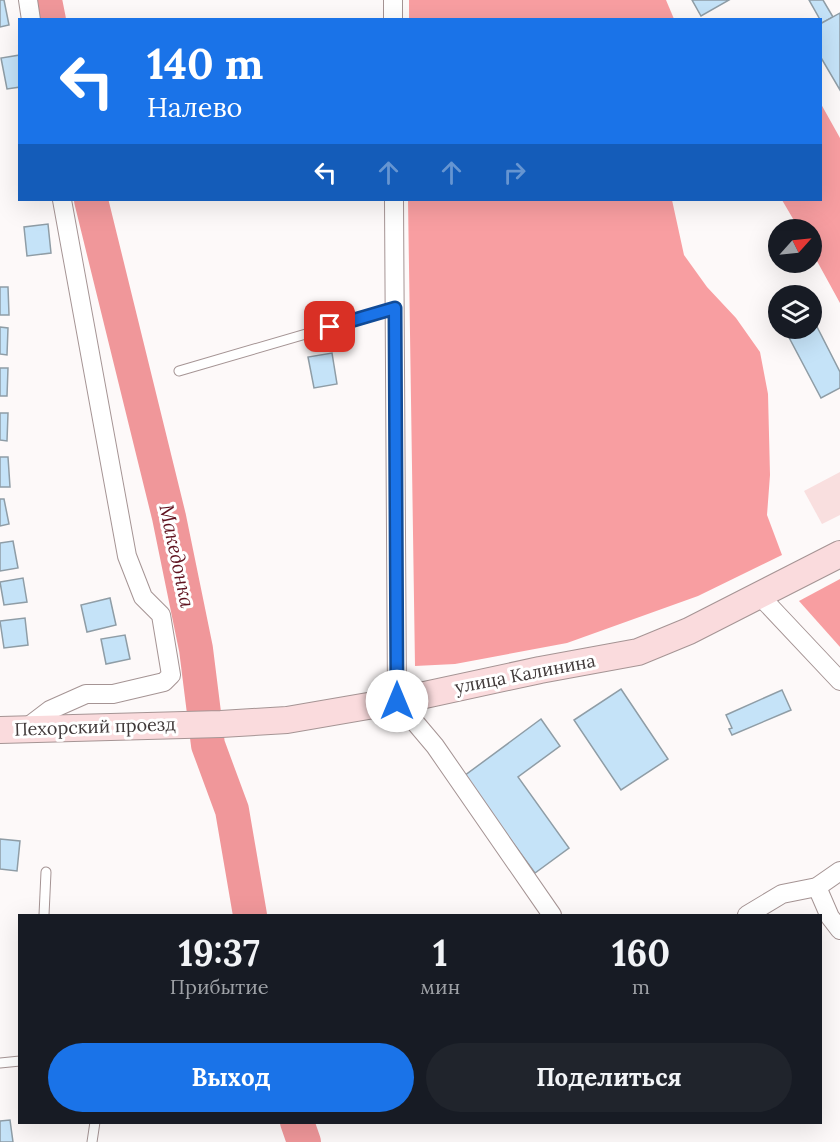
<!DOCTYPE html>
<html lang="ru">
<meta charset="utf-8">
<style>
:root{--surface:#171b24;--page:#20242c;--text:#f1f3f6;--muted:#9ea1a6;--accent:#1a73e8}
body{margin:0;font-family:Lora,serif;background:var(--page);color:var(--text);height:100vh;display:flex;flex-direction:column;font-size:22px;white-space:nowrap}
*{box-sizing:border-box;margin:0}
p{font-size:20px;color:var(--muted)}
.icon{flex:none;width:33px;height:33px;fill:none;stroke:currentColor;stroke-width:2;stroke-linecap:round;stroke-linejoin:round}
.map{position:relative;flex:1;overflow:hidden}
.sheet{position:absolute;left:18px;top:914px;width:804px;height:210px;display:flex;flex-direction:column;background:var(--surface);border-radius:0px;box-shadow:0 6px 24px #0002}
.sheet>*{flex:none}
.guide{position:absolute;left:18px;top:18px;width:804px;height:183px;border-radius:0px;box-shadow:0 6px 24px #0002;background:#1a73e8;color:#fff;overflow:hidden}
.needle{width:39px;rotate:63deg}
.tools{position:absolute;left:768px;top:219px;display:grid;gap:12px}
.tools a{display:grid;place-items:center;width:54px;height:54px;border-radius:50%;background:var(--surface);box-shadow:0 6px 24px #0002;font-size:30px}
.pin{position:absolute;display:grid;place-items:center;width:51px;height:51px;color:#fff;margin:-26px;border-radius:12px;box-shadow:0 3px 9px #0006}
.me{position:absolute;width:66px;margin:-33px;rotate:0deg;stroke-linejoin:round;filter:drop-shadow(0 0 4px #0008)}
.turn{display:flex;align-items:center;gap:21px;height:126px;padding:0 30px;font-size:27px}
.turn .icon{width:78px;height:78px;stroke-width:2.5}
.turn b{display:block;font-size:42px;line-height:51px}
.lanes{display:flex;align-items:center;height:57px;padding:0 30px;background:#0003;justify-content:center;gap:30px;direction:ltr}
.lanes .off{opacity:.35}
.eta{display:flex;justify-content:space-evenly;align-items:center;height:102px;text-align:center}
.eta b{font-size:36px;font-weight:700;line-height:42px}
.cta{display:flex;gap:12px;margin-top:auto;padding:12px 30px}
.cta a{flex:1;height:69px;border-radius:36px;background:var(--accent);color:#fff;font-size:24px;font-weight:700;line-height:69px;text-align:center}
.cta a+a{background:var(--page);color:var(--text)}
.map>svg:first-child{display:block}
</style>
<div class="map">
<svg width="840" height="1142" viewBox="0 0 840 1142">
<rect width="100%" height="100%" fill="#fdf9f9"/>
<path fill="#f9dfdf" d="M 840,472 L 840,515 L 822,524 L 804,491 Z"/>
<g fill="#f89ea1">
<path d="M 409,0 L 666,0 L 674,19 L 409,19 Z"/>
<path d="M 821,104 L 840,138 L 840,303 L 812,252 L 812,230 L 799,229 L 782,200 L 820,200 Z"/>
<path d="M 408,200 L 672,200 L 684,255 L 707,287 L 736,318 L 760,352 L 768,394 L 770,475 L 767,515 L 782,555 L 698,596 L 567,643 L 455,664 L 415,666 Z"/>
<path d="M 840,579 L 840,647 L 799,601 Z"/>
</g>
<g fill="none" stroke-linecap="round" stroke-linejoin="round">
<g stroke="#f0979a" stroke-width="34">
<path d="M 45,0 L 49,20"/>
<path d="M 91,200 L 169,517 L 196,649 L 208,745 L 232,810 L 250,915"/>
<path d="M 297,1122 L 304,1142"/>
</g>
</g>
<g fill="#c5e3f8" stroke="#8f9da6" stroke-width="1.5">
<path d="M 0,0 L 4,0 L 9,25 L 0,27 Z"/>
<path d="M 692,0 L 729,0 L 701,16 Z"/>
<path d="M 809,0 L 823,0 L 833,17 L 822,23 Z"/>
<path d="M 840,13 L 840,90 L 820,56 L 820,24 Z"/>
<path d="M 20,55 L 20,87 L 7,89 L 1,58 Z"/>
<path d="M 48,224 L 51,253 L 27,256 L 24,227 Z"/>
<path d="M 0,287 L 8,287 L 9,315 L 0,315 Z"/>
<path d="M 812,317 L 840,372 L 840,388 L 821,398 L 784,328 L 812,328 Z"/>
<path d="M 0,327 L 8,328 L 7,355 L 0,354 Z"/>
<path d="M 332,353 L 337,384 L 314,388 L 308,357 Z"/>
<path d="M 0,368 L 8,368 L 7,396 L 0,396 Z"/>
<path d="M 0,413 L 8,413 L 7,441 L 0,440 Z"/>
<path d="M 0,457 L 8,457 L 10,487 L 0,487 Z"/>
<path d="M 0,499 L 4,499 L 9,524 L 0,526 Z"/>
<path d="M 13,541 L 18,568 L 0,571 L 0,543 Z"/>
<path d="M 23,578 L 27,602 L 4,605 L 0,582 Z"/>
<path d="M 110,598 L 116,625 L 87,632 L 81,605 Z"/>
<path d="M 25,618 L 28,645 L 4,648 L 0,621 Z"/>
<path d="M 125,635 L 130,659 L 106,664 L 101,639 Z"/>
<path d="M 621,689 L 668,759 L 621,790 L 574,720 Z"/>
<path d="M 782,690 L 791,710 L 732,735 L 729,729 L 732,728 L 726,715 Z"/>
<path d="M 541,719 L 560,746 L 518,777 L 569,848 L 535,873 L 464,776 Z"/>
<path d="M 0,839 L 20,841 L 17,871 L 0,869 Z"/>
<path d="M 10,1120 L 13,1142 L 0,1142 L 0,1121 Z"/>
</g>
<g fill="none" stroke-linecap="round" stroke-linejoin="round">
<defs>
<g id="lane">
<path d="M 179,371 L 395,308"/>
<path d="M 44,915 L 46,872"/>
<path d="M 0,1063 L 20,1061"/>
<path d="M 92,1142 L 95,1122"/>
</g>
<g id="street">
<path d="M 28,0 L 31,20"/>
<path d="M 393,0 L 393,20"/>
<path d="M 394,200 L 397,701 L 435,746 L 552,915"/>
<path d="M 760,596 L 840,681"/>
<path d="M 25,729 L 50,710 L 86,694 L 113,694 L 164,682 L 171,675 L 161,615 L 143,597 L 127,556 L 62,200"/>
<path d="M 817,887 L 830,917 L 840,930"/>
<path d="M 747,915 L 782,894 L 817,887 L 840,871"/>
</g>
<path id="secondary" d="M 0,730 L 221,724 L 287,720 L 397,701 L 540,670 L 638,652 L 689,631 L 840,554"/>
</defs>
<use href="#lane" stroke="#a59494" stroke-width="11"/>
<use href="#street" stroke="#a59494" stroke-width="20"/>
<use href="#secondary" stroke="#a59494" stroke-width="28"/>
<use href="#lane" stroke="#fff" stroke-width="9"/>
<use href="#street" stroke="#fff" stroke-width="18"/>
<use href="#secondary" stroke="#fadbdd" stroke-width="26"/>
</g>
<g fill="none" stroke-linecap="round" stroke-linejoin="round">
<defs>
<path id="route" d="M 330,327 L 395,308 L 397,701"/>
</defs>
<use href="#route" stroke="#114b97" stroke-width="15"/>
<use href="#route" stroke="#1a73e8" stroke-width="10"/>
</g>
<g text-anchor="middle" stroke-width="6" stroke-linejoin="round" paint-order="stroke">
<g font-size="18" fill="#403939" stroke="#fff">
<text transform="translate(525 674) rotate(-11)" y="6">улица Калинина</text>
<text transform="translate(95 727) rotate(-2)" y="6">Пехорский проезд</text>
</g>
<g font-size="20" font-style="italic" fill="#60121f" stroke="#fff">
<text transform="translate(177 556) rotate(78)" y="7">Македонка</text>
</g>
</g>
</svg>
<div class="tools">
<a><svg class="needle" viewBox="-14 -14 28 28"><path d="M0-13l5 13h-10z" fill="#e53935"/><path d="M0 13l5-13h-10z" fill="#9ea1a6"/></svg></a>
<a><svg class="icon" aria-label="layers" viewBox="0 0 24 24"><path d="M12 4l9 5-9 5-9-5zM3 14l9 5 9-5"/></svg></a>
</div>
<div class="pin" style="left:330px;top:327px;background:#d93025"><svg class="icon" aria-label="arrive" viewBox="0 0 24 24"><path d="M6 21V4h12l-3 4 3 4H6"/></svg></div>
<svg class="me" style="left:397px;top:701px" viewBox="-20 -20 40 40"><circle r="19" fill="#fff"/><path d="M0-13L10 11 0 6-10 11z" fill="#1a73e8"/></svg>
<div class="guide">
<div class="turn"><svg class="icon" aria-label="left" viewBox="0 0 24 24"><path d="M17 20v-9H6M10 6l-5 5 5 5"/></svg><div><b>140 m</b>Налево</div></div>
<div class="lanes"><svg class="icon" aria-label="left" viewBox="0 0 24 24"><path d="M17 20v-9H6M10 6l-5 5 5 5"/></svg><svg class="icon off" aria-label="ahead" viewBox="0 0 24 24"><path d="M12 20V5M6 11l6-6 6 6"/></svg><svg class="icon off" aria-label="ahead" viewBox="0 0 24 24"><path d="M12 20V5M6 11l6-6 6 6"/></svg><svg class="icon off" aria-label="right" viewBox="0 0 24 24"><path d="M7 20v-9h11M14 6l5 5-5 5"/></svg></div>
</div>
<section class="sheet">
<div class="eta">
<div><b>19:37</b><p>Прибытие</p></div>
<div><b>1</b><p>мин</p></div>
<div><b>160</b><p>m</p></div>
</div>
<div class="cta"><a>Выход</a><a>Поделиться</a></div>
</section>
</div>
